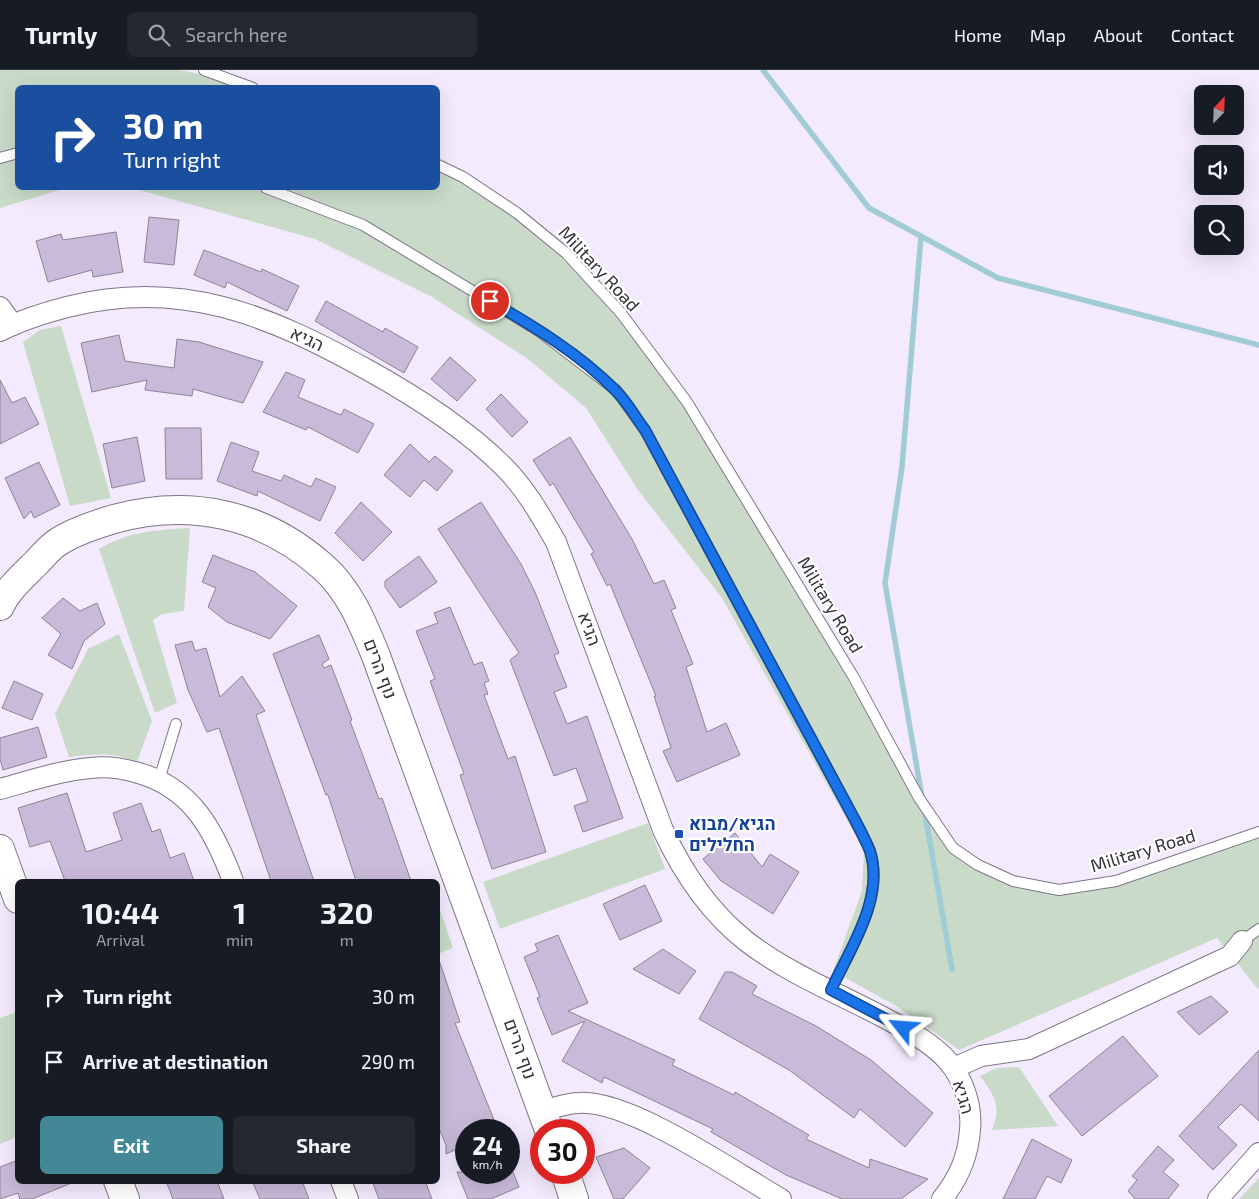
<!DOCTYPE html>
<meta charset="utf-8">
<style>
:root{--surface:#171b24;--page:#242831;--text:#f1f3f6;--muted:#9ea1a6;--line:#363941;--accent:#448897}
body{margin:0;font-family:"Exo 2",Heebo,sans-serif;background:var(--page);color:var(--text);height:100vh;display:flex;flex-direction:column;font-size:19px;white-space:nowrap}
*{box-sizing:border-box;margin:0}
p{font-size:16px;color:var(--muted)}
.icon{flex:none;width:28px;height:28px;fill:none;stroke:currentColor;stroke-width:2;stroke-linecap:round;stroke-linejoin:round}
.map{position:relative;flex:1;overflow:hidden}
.sheet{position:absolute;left:15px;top:809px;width:425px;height:305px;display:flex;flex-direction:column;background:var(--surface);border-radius:8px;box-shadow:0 5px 20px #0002}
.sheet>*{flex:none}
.banner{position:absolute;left:15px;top:15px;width:425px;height:105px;border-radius:8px;box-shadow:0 5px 20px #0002;background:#1a4fa0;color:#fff;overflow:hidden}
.needle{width:32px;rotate:23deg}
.fabs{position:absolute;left:1194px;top:15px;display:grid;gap:10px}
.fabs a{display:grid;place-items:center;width:50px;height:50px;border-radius:8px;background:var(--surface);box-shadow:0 5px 20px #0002;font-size:25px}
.speed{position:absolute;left:455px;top:1049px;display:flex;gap:10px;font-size:25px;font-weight:700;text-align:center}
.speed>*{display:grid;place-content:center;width:65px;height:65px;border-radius:50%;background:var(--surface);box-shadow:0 5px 20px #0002;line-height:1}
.speed small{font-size:12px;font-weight:400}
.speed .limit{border:8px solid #d22;background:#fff;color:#111}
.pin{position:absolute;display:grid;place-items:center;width:42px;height:42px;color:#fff;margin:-21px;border:2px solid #fff;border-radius:50%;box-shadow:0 1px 5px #0007}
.me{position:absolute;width:55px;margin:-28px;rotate:298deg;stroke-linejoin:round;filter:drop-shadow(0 0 4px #0008)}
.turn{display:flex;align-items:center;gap:18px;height:105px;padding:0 25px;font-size:22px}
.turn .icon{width:65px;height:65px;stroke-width:2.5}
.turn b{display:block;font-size:35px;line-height:42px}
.eta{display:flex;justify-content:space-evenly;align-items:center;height:85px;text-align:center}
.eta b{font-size:30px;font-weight:700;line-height:35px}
.primary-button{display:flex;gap:10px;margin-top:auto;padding:10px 25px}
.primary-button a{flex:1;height:58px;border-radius:8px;background:var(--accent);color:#fff;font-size:20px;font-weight:700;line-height:58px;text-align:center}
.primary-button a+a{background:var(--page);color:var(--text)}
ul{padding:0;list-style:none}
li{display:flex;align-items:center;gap:15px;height:65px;padding:0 25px}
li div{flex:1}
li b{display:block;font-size:19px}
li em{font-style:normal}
header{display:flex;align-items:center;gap:30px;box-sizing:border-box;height:70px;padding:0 25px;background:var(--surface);border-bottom:1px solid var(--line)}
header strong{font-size:24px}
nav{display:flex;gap:28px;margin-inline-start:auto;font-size:18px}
.search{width:350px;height:45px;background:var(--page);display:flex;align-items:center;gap:12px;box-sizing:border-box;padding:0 18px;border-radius:8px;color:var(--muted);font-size:19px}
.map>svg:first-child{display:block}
</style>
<header>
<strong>Turnly</strong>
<div class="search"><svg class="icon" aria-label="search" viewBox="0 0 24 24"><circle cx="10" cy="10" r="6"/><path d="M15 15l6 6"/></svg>Search here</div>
<nav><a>Home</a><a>Map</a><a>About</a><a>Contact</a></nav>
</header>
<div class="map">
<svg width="1259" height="1129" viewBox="0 0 1259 1129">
<rect width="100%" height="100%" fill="#f3eafd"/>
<g fill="#c9dbc8">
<path d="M 0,0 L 180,0 L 204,5 L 240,17 L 18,18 L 18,118 L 66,118 L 0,138 Z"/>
<path d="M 438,100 L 461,111 L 515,147 L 563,186 L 617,246 L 684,334 L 950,781 L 1059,825 L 1259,767 L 1259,918 L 1258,919 L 1217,868 L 959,980 L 898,937 L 833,901 L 862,821 L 864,780 L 722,528 L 638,420 L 586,338 L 528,289 L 432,227 L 315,169 L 132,118 L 438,118 Z"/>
<path d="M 61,256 L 111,428 L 70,436 L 23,272 L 40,260 Z"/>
<path d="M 190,458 L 184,541 L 162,544 L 153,550 L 177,633 L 155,643 L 99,479 C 129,461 156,460 190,458 Z"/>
<path d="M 119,564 L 152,651 L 137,692 C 113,682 95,684 69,687 L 55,644 L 88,579 Z"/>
<path d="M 648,753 L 665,799 L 500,859 L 483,812 Z"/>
<path d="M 438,834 L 453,878 L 438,884 Z"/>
<path d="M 17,942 L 17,1067 L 0,1074 L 0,948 Z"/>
<path d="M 1019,997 L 1058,1056 L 992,1060 C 1002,1036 994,1025 980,1006 L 997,998 Z"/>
<path d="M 1259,1108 L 1259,1129 L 1239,1129 Z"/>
</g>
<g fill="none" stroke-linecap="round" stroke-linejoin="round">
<g stroke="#a2ccd5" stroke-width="5.5">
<path d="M 763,0 L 869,138 L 998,208 L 1259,275"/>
<path d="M 921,166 L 902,397 L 885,513 L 922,727"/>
<path d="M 924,738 L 952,899"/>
</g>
</g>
<g fill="#c9bad9" stroke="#8c8495">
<path d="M 149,147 L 179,150 L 174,195 L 144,192 Z"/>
<path d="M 116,162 L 123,202 L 93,207 L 92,200 L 48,212 L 36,171 L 61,164 L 63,170 Z"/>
<path d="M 204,180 L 261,202 L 262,199 L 299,216 L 287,241 L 227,212 L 225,218 L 194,205 Z"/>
<path d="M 326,231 L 383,262 L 385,258 L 418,277 L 404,303 L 315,251 Z"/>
<path d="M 119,265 L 125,291 L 174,298 L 177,269 L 199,272 L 263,292 L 243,333 L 193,319 L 192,326 L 145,320 L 147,310 L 92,322 L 81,273 Z"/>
<path d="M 450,287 L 476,310 L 457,331 L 431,309 Z"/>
<path d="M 286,302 L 305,310 L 298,327 L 341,345 L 344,339 L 374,354 L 358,383 L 308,357 L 306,360 L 263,342 Z"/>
<path d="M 0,310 L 12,333 L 25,327 L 39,354 L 0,374 Z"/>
<path d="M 501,324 L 528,352 L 512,367 L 486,339 Z"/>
<path d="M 165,358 L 201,358 L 202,409 L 166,409 Z"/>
<path d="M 137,367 L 145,411 L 112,418 L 103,374 Z"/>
<path d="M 570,367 L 632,469 L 654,514 L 664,510 L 676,538 L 671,540 L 693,594 L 686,597 L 707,662 L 726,653 L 740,685 L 677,712 L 663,681 L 671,678 L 654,626 L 656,626 L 610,514 L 607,516 L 591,484 L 594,482 L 553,413 L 550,416 L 533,390 Z"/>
<path d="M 231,372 L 259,382 L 252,401 L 281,411 L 284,405 L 311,417 L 316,408 L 336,417 L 320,451 L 258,421 L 257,426 L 217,411 Z"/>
<path d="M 410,374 L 429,392 L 435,386 L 453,401 L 437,421 L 424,410 L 410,427 L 384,405 Z"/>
<path d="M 39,392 L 60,435 L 34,448 L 31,441 L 24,449 L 5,408 Z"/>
<path d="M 361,432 L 392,462 L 363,491 L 335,463 Z"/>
<path d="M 481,432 L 521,494 L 535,522 L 559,583 L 554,585 L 567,617 L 554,622 L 567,654 L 587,646 L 623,748 L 583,762 L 574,736 L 588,731 L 576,698 L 554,706 L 510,590 L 519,583 L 438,459 Z"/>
<path d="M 213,485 L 255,502 L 297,536 L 270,569 L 227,552 L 208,537 L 216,518 L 202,512 Z"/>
<path d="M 419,486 L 437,512 L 400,538 L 385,517 L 385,511 Z"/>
<path d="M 63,528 L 80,541 L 97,533 L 105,554 L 84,571 L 72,599 L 48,585 L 61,564 L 42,548 Z"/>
<path d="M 450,537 L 474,595 L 482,592 L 489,611 L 484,613 L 488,624 L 484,625 L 508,689 L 515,686 L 546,782 L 492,799 L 460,705 L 464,704 L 430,611 L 435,609 L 416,561 L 438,553 L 434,543 Z"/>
<path d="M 319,565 L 329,589 L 322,594 L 324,598 L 331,595 L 352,650 L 350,651 L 379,729 L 382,728 L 411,811 L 356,811 L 328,725 L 326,725 L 273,584 Z"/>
<path d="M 192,571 L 195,581 L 206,578 L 220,627 L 242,606 L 265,641 L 256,645 L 314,811 L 271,811 L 219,658 L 207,662 L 188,620 L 175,575 Z"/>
<path d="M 14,611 L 43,624 L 32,650 L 2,638 Z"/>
<path d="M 38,657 L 47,687 L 3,700 L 0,689 L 0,668 Z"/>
<path d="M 67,723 L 86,782 L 122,770 L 113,743 L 141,733 L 152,762 L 160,759 L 170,788 L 184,783 L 194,811 L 65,811 L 50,771 L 30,777 L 18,738 Z"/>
<path d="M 735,763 L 762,797 L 770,784 L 799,802 L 773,844 L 721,811 L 703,789 Z"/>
<path d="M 645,815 L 662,851 L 620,870 L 603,834 Z"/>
<path d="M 558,865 L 588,933 L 568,941 L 675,990 L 672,995 L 734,1025 L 735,1022 L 809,1065 L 806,1069 L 869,1098 L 870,1089 L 928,1109 L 901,1129 L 842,1129 L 786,1105 L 711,1062 L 713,1059 L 604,1007 L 602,1013 L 562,991 L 585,951 L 552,965 L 537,928 L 540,927 L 524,887 L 538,881 L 535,874 Z"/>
<path d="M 663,879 L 696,901 L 679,924 L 633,899 Z"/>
<path d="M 440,893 L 460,952 L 455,953 L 498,1060 L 466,1060 L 466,1075 L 446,1084 L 446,1075 L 438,1056 L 438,894 Z"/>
<path d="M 725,902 L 732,902 L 757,916 L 752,924 L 816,956 L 871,990 L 933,1043 L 905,1077 L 860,1039 L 854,1048 L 789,1000 L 699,949 Z"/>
<path d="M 1211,926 L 1228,942 L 1199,965 L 1177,942 Z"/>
<path d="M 1123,966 L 1158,1006 L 1082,1066 L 1049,1026 Z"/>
<path d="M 1259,980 L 1259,1051 L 1241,1034 L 1218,1057 L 1237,1075 L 1213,1100 L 1179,1066 Z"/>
<path d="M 1032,1069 L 1072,1090 L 1061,1113 L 1047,1106 L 1035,1129 L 1003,1129 Z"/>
<path d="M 1158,1076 L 1174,1090 L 1163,1102 L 1179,1115 L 1168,1129 L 1135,1129 L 1128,1121 L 1137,1110 L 1132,1106 Z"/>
<path d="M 624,1078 L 650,1098 L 623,1129 L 614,1129 L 596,1087 Z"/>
<path d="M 18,1090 L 18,1111 L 74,1112 L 32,1129 L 20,1129 L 18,1123 L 0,1129 L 0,1097 Z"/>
<path d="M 457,1102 L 513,1102 L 519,1117 L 491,1129 L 468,1129 Z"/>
<path d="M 166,1111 L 217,1111 L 224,1129 L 173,1129 Z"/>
<path d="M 252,1111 L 302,1111 L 309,1129 L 260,1129 Z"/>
<path d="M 372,1111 L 425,1111 L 432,1129 L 379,1129 Z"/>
</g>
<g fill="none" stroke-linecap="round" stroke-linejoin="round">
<defs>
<g id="lane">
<path d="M 204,0 L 253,18"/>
<path d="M 0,88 L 18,83"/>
<path d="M 438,95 L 463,107 L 517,143 L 566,183 L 621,243 L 687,332 L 853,606 L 919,728 L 953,778 L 978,795 L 1013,811 L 1059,820 L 1116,811 L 1259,762"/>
<path d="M 266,118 L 363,155 L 539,261 L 616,320 L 645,360 L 855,750 C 860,760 866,771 870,781 C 885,828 850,879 831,920"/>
<path d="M 159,710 L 176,654"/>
<path d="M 1242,871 L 1259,859"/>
</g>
<g id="street">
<path d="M 0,237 L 13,255"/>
<path d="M 0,261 C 21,250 44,243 67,237 C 181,208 268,245 366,299 C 415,326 464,357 504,397 C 526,419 541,446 556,472 L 663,760 C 683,803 708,841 746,871 C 786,902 837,923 881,946 C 907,960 938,975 954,999 C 966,1017 972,1040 970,1060 C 968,1087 959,1108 942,1129"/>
<path d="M 0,719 C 29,711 59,701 90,698 C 105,696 121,698 135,702 C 191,716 214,760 233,811"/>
<path d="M 954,998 L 981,986 L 1029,979 L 1230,886 L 1242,871"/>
<path d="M 542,1041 C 554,1038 567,1033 579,1033 C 629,1029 736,1103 781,1129"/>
<path d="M 341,1111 L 348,1129"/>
<path d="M 1218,1129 L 1259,1083"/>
</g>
<g id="secondary">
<path d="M 0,536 C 8,519 23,506 36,493 C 43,486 50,477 58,472 C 75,461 95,455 114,449 C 190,428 263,444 322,496 C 349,519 363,554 376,586 L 549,1060"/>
<path d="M 0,779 L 18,829"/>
<path d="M 565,1102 L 574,1129"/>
<path d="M 118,1111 L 125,1129"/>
</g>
</defs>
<use href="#lane" stroke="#7e7687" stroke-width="12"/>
<use href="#street" stroke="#7e7687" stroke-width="22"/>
<use href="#secondary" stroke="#7e7687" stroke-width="30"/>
<use href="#lane" stroke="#fff" stroke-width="10"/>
<use href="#street" stroke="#fff" stroke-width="20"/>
<use href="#secondary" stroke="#fff" stroke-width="28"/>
</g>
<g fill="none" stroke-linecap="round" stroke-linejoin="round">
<defs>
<path id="route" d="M 490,231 C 533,256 580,284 615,320 C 627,331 635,347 645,360 L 855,750 C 860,760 866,771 870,781 C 885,828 850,879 831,920 L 903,958"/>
</defs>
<use href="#route" stroke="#114b97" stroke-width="12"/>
<use href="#route" stroke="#1a73e8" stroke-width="9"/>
</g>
<rect fill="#1a4fb4" stroke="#fff" stroke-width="2" x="674" y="759" width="10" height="10" rx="2.5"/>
<g text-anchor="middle" stroke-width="4.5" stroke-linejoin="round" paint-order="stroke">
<g font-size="18" fill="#343038" stroke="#fff">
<text transform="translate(599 199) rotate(47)" y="6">Military Road</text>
<text transform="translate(307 269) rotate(25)" y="6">הגיא</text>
<text transform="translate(830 535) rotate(59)" y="6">Military Road</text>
<text transform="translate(589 559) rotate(70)" y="6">הגיא</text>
<text transform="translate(380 599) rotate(69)" y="6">נוף הרים</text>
<text transform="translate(1143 781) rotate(-17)" y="6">Military Road</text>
<text transform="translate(520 979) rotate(70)" y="6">נוף הרים</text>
<text transform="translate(963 1027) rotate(73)" y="6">הגיא</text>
</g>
<g font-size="18" font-weight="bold" fill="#164399" stroke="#fff" text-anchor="start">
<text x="689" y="760">הגיא/מבוא<tspan x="689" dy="21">החלילים</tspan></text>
</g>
</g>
</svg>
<div class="fabs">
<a><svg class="needle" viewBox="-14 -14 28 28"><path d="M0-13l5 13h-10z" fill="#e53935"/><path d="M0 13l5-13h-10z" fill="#9ea1a6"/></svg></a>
<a><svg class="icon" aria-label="sound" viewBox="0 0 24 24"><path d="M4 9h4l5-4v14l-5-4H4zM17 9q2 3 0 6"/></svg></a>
<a><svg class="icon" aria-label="search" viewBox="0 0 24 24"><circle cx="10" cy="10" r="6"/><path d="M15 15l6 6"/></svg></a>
</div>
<div class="speed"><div>24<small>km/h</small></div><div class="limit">30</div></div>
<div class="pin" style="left:490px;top:231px;background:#d93025"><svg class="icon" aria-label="arrive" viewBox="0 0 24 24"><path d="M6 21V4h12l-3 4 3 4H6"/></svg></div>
<svg class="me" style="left:903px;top:958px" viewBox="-20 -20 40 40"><path d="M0-17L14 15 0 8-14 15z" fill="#1a73e8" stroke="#fff" stroke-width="4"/></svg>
<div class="banner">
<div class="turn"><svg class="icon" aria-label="right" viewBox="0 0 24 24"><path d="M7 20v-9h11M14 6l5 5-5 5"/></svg><div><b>30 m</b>Turn right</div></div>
</div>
<section class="sheet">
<div class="eta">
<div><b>10:44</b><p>Arrival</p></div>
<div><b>1</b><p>min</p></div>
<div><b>320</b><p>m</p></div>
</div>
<ul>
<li><svg class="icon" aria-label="right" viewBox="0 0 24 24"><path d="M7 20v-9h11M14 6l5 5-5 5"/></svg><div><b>Turn right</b></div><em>30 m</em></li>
<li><svg class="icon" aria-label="arrive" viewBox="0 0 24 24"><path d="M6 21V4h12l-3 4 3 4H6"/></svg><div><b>Arrive at destination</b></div><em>290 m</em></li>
</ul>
<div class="primary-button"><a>Exit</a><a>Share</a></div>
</section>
</div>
